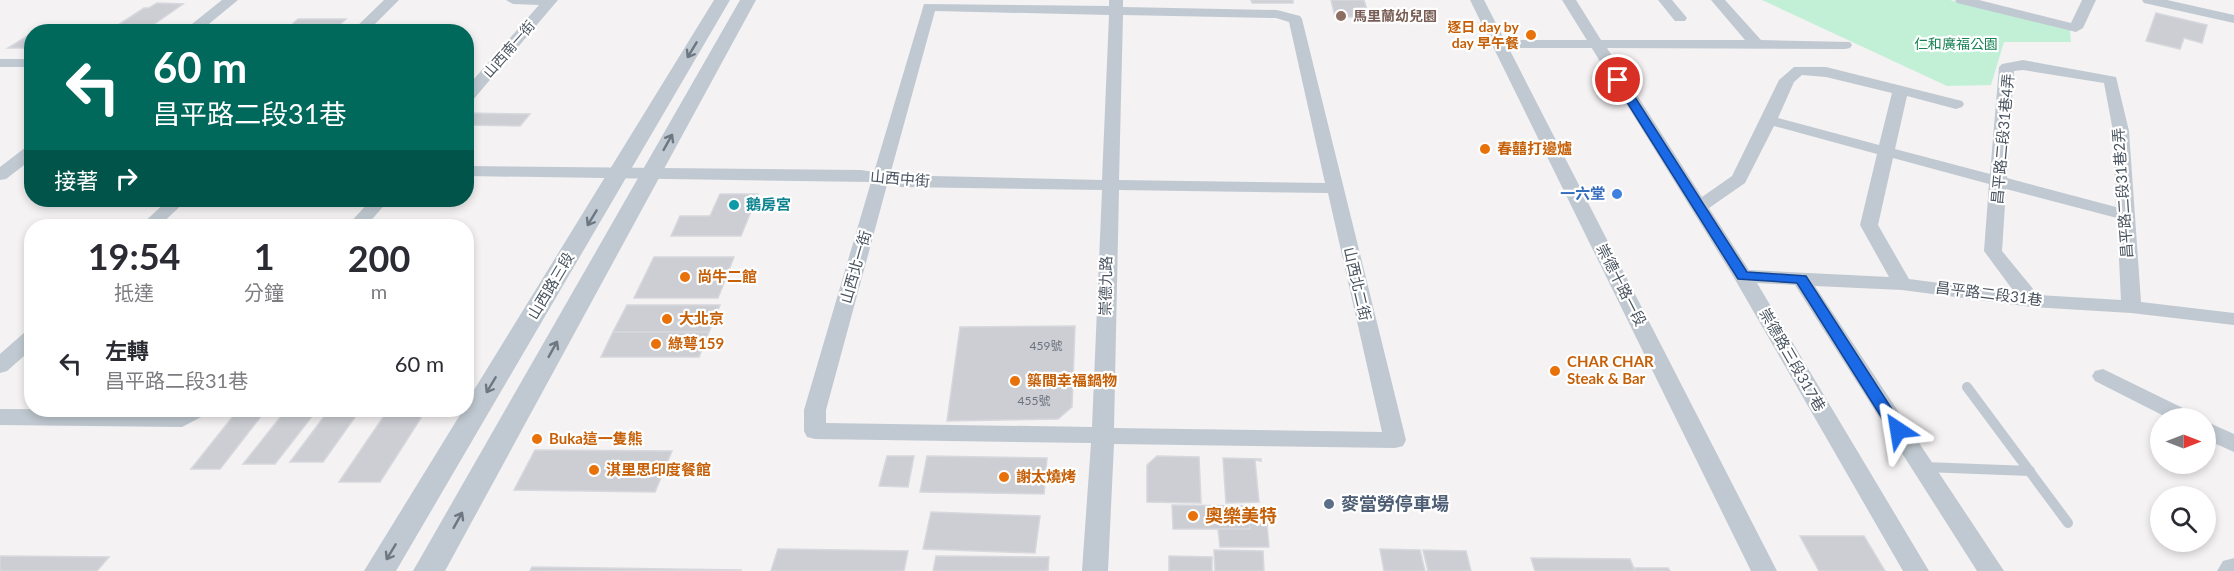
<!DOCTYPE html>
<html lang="zh-TW">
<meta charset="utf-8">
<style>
:root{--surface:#fff;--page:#f7f7f7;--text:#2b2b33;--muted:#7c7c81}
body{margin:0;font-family:Lato,"Noto Sans TC",sans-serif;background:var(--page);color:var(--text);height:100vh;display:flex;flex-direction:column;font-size:22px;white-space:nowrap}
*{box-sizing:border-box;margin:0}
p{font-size:20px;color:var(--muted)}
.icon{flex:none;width:33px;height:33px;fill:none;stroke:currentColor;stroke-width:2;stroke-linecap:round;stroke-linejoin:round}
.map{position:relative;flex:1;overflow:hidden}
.details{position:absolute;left:24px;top:219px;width:450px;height:198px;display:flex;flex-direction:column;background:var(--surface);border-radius:24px;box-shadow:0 3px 9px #0003}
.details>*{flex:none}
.hud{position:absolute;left:24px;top:24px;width:450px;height:183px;border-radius:24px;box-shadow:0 3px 9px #0003;background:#00695c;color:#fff;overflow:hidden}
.needle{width:39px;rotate:90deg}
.buttons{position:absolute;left:2150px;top:408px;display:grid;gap:12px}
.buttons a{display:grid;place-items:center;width:66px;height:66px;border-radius:50%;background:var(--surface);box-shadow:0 3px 9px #0003;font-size:30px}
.pin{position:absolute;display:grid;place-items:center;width:51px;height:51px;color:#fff;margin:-26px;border:3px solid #fff;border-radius:50%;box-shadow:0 2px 6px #0007}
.me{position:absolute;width:66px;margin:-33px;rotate:327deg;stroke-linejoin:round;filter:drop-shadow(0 0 4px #0008)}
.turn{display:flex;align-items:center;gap:21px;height:126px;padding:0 30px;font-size:27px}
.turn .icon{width:78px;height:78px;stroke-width:2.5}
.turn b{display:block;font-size:42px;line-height:51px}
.then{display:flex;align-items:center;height:57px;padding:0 30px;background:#0003;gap:12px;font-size:22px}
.eta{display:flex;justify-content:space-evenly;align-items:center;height:102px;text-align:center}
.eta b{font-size:36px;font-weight:700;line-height:42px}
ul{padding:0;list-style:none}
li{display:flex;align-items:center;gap:18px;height:84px;padding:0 30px}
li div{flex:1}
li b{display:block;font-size:22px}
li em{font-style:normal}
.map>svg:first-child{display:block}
</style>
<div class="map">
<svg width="2234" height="571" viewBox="0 0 2234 571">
<rect width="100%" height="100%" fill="#f4f2f2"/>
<path fill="#c2f0d7" d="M 1762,0 L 1950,0 L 2070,30 L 2071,42 L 2004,42 L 1991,85 L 1947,86 Z"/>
<g fill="#ccced4" stroke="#d6d8dd" stroke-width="1.5">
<path d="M 1251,0 L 1293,0 L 1293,3 L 1252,3 Z"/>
<path d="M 1331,0 L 1364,0 L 1369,17 L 1335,17 Z"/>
<path d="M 157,3 L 183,4 L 143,32 L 113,32 L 119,28 L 116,28 L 120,25 L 118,25 L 144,8 L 149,8 Z"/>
<path d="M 2156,13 L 2207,25 L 2202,43 L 2184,38 L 2180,49 L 2146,41 Z"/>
<path d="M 298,19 L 346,19 L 332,32 L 284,32 Z"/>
<path d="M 32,33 L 32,48 L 8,48 Z"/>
<path d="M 466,113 L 530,114 L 520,126 L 466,125 Z"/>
<path d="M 720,194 L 758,194 L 741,236 L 671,236 L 680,216 L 710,216 Z"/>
<path d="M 654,257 L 734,257 L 718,298 L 634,298 Z"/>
<path d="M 627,305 L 720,305 L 709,332 L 613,332 Z"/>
<path d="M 1075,326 L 1072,407 L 1058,419 L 947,421 L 960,327 Z"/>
<path d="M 613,332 L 709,332 L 699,357 L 601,357 Z"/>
<path d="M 238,410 L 266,410 L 220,469 L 191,469 Z"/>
<path d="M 286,410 L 317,410 L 275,464 L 243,464 Z"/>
<path d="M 329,410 L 360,410 L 323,462 L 290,462 Z"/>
<path d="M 388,410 L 426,410 L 380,482 L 339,482 Z"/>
<path d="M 535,450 L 672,451 L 655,492 L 514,490 Z"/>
<path d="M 887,456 L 914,456 L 908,487 L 879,486 Z"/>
<path d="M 927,456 L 1047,458 L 1044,494 L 920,492 Z"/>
<path d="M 1157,456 L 1199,457 L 1201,503 L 1147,502 L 1147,465 Z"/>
<path d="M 1223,458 L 1261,459 L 1261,461 L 1255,460 L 1259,502 L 1226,503 Z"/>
<path d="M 1172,505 L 1248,506 L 1250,529 L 1173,529 Z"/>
<path d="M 931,512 L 1040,516 L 1035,553 L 923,549 Z"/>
<path d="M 1249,513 L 1266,513 L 1269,547 L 1220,547 L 1218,529 L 1250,529 Z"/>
<path d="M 1800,536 L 1864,536 L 1885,571 L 1819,571 Z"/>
<path d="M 778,549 L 908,551 L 904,571 L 771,571 Z"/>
<path d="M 1380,549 L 1420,550 L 1425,571 L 1384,571 Z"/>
<path d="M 1214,550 L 1263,551 L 1264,571 L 1215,571 Z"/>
<path d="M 1423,550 L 1466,551 L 1471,571 L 1428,571 Z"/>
<path d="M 0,556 L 109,557 L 97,571 L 0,571 Z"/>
<path d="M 936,556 L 1049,557 L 1048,571 L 933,571 Z"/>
<path d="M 1169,556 L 1212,557 L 1212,571 L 1169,571 Z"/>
<path d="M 1531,558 L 1630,559 L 1635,571 L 1535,571 Z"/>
<path d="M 532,567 L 742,570 L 530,571 Z"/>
<path d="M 1634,568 L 1668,568 L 1670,571 L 1635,571 Z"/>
</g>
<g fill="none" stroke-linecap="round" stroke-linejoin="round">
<path stroke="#c0c9d1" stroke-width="8" d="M 1500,44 L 1595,44"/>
<g stroke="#c0c9d1" stroke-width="10">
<path d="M 1967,387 L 2068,523"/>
<path d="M 1924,467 L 2030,471"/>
</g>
<g fill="#c0c9d1" fill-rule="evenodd">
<path d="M 222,0 L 238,0 L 199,32 L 182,32 Z"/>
<path d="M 384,0 L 399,0 L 367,32 L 351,32 Z"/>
<path d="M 506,0 L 558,0 L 472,101 L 466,103 L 466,88 L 539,5 L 513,4 Z"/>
<path d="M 1109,0 L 1123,0 L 1123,7 L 1277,10 L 1300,16 L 1302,19 L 1406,440 L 1403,446 L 1395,448 L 1114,444 L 1108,571 L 1082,571 L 1091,443 L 815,439 L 807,437 L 804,431 L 804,410 L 871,182 L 466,176 L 466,166 L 861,170 L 874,172 L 924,4 L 1109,6 ZM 935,11 L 1109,15 L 1102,180 L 890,175 ZM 1123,15 L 1276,18 L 1289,22 L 1325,183 L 1119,180 ZM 887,185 L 901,187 L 1102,190 L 1092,427 L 826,423 L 826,410 ZM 1119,190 L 1328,193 L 1382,432 L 1114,428 Z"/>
<path d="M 1470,0 L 1484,0 L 1777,571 L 1751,571 Z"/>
<path d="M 1562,0 L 1576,0 L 1601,40 L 1745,40 L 1711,0 L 1725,0 L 1761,40 L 1850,42 L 1852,45 L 1850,48 L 1845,49 L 1607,48 L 1702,197 L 1732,176 L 1779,80 L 1794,67 L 1826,67 L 1962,101 L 1964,104 L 1962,107 L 1956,109 L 1907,96 L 1895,149 L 1990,174 L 1999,67 L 2002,64 L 2023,60 L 2116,77 L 2129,131 L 2141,302 L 2234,313 L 2234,325 L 2131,313 L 2032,307 L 1902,290 L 1815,286 L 2004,571 L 1977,571 L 1795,285 L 1757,283 L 1929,571 L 1903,571 L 1733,276 ZM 2023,70 L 2104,83 L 2113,131 L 2116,207 L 2007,178 L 2014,71 ZM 1802,75 L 1826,77 L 1892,93 L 1879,145 L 1778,118 L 1794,82 ZM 1774,126 L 1877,154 L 1860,225 L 1889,277 L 1749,270 L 1709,208 L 1745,183 ZM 1893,158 L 1989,184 L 1984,251 L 2015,293 L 1909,279 L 1878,225 ZM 2006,189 L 2117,218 L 2121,300 L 2038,295 L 2002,251 Z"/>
<path d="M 1658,0 L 1672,0 L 1687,18 L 1685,21 L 1675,21 Z"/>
<path d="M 1955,0 L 1979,0 L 2071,23 L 2082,0 L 2096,0 L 2083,28 L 2076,32 L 1957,3 Z"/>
<path d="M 2142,0 L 2167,0 L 2234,15 L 2234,23 L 2144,3 Z"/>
<rect x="0" y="59" width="32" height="8"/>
<path d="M 32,146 L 32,159 L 6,179 L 0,180 L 0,167 L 26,147 Z"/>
<path d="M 168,200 L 187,200 L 159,226 L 140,226 Z"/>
<path d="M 371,200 L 389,200 L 366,226 L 347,226 Z"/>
<path d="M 32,330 L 32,349 L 7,371 L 0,373 L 0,354 L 25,332 Z"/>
<path d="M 2103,369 L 2193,413 L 2196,418 L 2168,418 L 2095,381 L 2092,376 L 2095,371 Z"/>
<path d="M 0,409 L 208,410 L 205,415 L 182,427 L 0,425 Z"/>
<path d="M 2205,421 L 2234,434 L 2234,452 L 2205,439 Z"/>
</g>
<g fill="#c0c9d1" fill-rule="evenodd">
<path d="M 714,0 L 730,0 L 396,571 L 364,571 L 463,410 L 466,410 L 466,403 Z"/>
<path d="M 740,0 L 756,0 L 445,571 L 413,571 Z"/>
<path d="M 2234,558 L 2234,571 L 2217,571 L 2223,561 Z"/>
</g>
</g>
<defs><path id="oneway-shaft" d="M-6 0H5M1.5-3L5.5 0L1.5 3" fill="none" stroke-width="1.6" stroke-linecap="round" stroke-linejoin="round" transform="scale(1.5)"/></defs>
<g stroke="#6d7782">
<use href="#oneway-shaft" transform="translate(692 50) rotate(121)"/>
<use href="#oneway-shaft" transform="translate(668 142) rotate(-61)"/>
<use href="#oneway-shaft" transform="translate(592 218) rotate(121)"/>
<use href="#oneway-shaft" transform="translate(553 349) rotate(-61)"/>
<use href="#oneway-shaft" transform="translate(491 385) rotate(121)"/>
<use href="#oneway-shaft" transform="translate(458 520) rotate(-61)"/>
<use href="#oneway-shaft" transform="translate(391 552) rotate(121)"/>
</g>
<path fill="#1a69e6" stroke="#114496" stroke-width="1.5" d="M 1618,77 L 1624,80 L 1747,272 L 1806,276 L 1903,426 L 1905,430 L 1903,434 L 1892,434 L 1797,283 L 1738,279 L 1613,80 Z"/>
<circle fill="#8d6e63" stroke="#fff" stroke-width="2" cx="1341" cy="16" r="6"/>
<g fill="#e8710a" stroke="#fff" stroke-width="2">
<circle cx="1531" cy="35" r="6"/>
<circle cx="1485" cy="149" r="6"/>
<circle cx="685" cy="277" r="6"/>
<circle cx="667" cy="319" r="6"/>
<circle cx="656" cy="344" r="6"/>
<circle cx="1555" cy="371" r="6"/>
<circle cx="1015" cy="381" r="6"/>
<circle cx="537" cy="439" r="6"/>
<circle cx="594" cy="470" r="6"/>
<circle cx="1004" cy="477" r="6"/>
<circle cx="1193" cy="516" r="6"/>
</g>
<circle fill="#3f7fe0" stroke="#fff" stroke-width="2" cx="1617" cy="194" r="6"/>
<circle fill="#0f9aa8" stroke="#fff" stroke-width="2" cx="734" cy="205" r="6"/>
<circle fill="#5c6f8a" stroke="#fff" stroke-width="2" cx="1329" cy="504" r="6"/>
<g text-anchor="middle" stroke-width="4.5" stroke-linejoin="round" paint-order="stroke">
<g font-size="12" fill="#6a727d">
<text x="1046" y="350">459號</text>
<text x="1034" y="405">455號</text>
</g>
<g font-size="14" font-weight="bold" fill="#785e54" stroke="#fff" text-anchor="start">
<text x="1353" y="21">馬里蘭幼兒園</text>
</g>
<g font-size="14" font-weight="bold" fill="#c56008" stroke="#fff" text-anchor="end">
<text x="1519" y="32">逐日 day by<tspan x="1519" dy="16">day 早午餐</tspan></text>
</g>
<g font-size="14" fill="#188454" stroke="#fff">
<text x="1956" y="49">仁和廣福公園</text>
</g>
<g font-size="14" fill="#4a5460" stroke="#fff">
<text transform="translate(509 49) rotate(-49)" y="5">山西南一街</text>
</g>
<g font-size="15" fill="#4a5460" stroke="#fff">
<text transform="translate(2003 139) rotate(-85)" y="5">昌平路二段31巷4弄</text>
<text transform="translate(900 179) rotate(5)" y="5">山西中街</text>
<text transform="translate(2123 193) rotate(-94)" y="5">昌平路二段31巷2弄</text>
<text transform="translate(856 267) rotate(-74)" y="5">山西北一街</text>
<text transform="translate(1357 284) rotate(77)" y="5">山西北二街</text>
<text transform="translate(1621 285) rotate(63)" y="5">崇德十路一段</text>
<text transform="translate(551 286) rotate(-59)" y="5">山西路三段</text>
<text transform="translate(1106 286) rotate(-89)" y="5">崇德九路</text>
<text transform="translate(1989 294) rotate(7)" y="5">昌平路二段31巷</text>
<text transform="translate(1792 360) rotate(60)" y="5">崇德路三段317巷</text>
</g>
<g font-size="15" font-weight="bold" fill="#c56008" stroke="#fff" text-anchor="start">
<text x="1497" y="154">春囍打邊爐</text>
<text x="697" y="282">尚牛二館</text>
<text x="679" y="324">大北京</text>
<text x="668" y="349">綠萼159</text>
<text x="1567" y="367">CHAR CHAR<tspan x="1567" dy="17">Steak &amp; Bar</tspan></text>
<text x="1027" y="386">築間幸福鍋物</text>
<text x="549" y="444">Buka這一隻熊</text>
<text x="606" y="475">淇里思印度餐館</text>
<text x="1016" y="482">謝太燒烤</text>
</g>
<g font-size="15" font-weight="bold" fill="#366cbe" stroke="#fff" text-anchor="end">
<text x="1605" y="199">一六堂</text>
</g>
<g font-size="15" font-weight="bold" fill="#0d838f" stroke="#fff" text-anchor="start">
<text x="746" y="210">鵝房宮</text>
</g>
<g font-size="18" font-weight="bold" fill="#4e5e75" stroke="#fff" text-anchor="start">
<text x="1341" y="510">麥當勞停車場</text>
</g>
<g font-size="18" font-weight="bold" fill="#c56008" stroke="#fff" text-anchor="start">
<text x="1205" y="522">奧樂美特</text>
</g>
</g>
</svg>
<div class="buttons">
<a><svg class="needle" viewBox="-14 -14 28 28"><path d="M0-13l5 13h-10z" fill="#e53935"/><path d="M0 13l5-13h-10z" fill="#7c7c81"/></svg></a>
<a><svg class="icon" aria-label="search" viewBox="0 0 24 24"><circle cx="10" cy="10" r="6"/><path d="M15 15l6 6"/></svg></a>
</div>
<div class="pin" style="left:1618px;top:80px;background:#d93025"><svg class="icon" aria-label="arrive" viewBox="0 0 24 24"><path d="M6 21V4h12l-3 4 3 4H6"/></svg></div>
<svg class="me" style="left:1898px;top:430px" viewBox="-20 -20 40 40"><path d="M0-17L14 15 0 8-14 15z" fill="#1a69e6" stroke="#fff" stroke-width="4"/></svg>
<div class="hud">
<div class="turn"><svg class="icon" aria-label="left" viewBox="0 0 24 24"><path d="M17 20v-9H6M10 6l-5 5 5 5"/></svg><div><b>60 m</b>昌平路二段31巷</div></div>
<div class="then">接著<svg class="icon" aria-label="right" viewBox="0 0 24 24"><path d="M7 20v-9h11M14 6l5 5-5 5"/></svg></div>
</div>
<section class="details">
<div class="eta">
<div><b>19:54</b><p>抵達</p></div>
<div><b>1</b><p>分鐘</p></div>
<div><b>200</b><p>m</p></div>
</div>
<ul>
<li><svg class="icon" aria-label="left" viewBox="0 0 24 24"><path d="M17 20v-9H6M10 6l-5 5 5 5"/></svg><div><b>左轉</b><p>昌平路二段31巷</p></div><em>60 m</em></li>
</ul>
</section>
</div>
